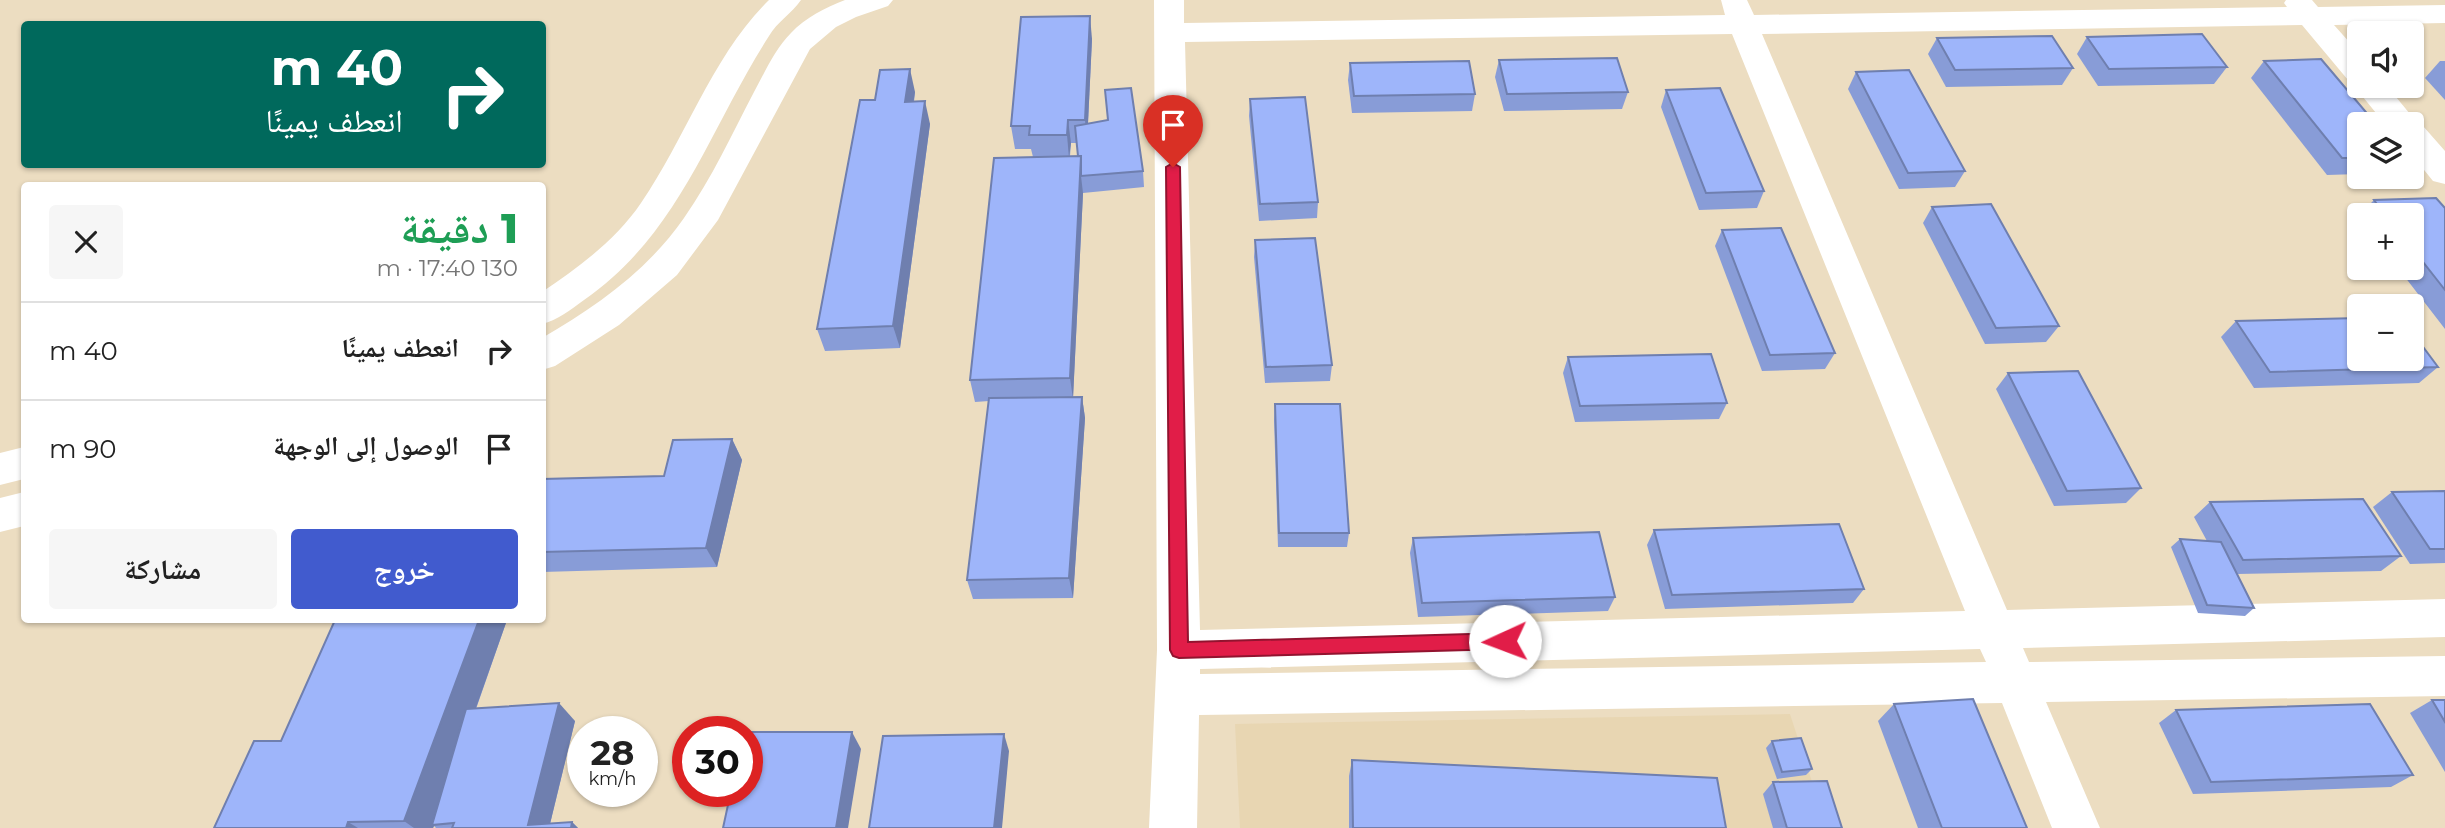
<!DOCTYPE html>
<html lang="ar">
<meta charset="utf-8">
<style>
:root{--surface:#fff;--page:#f6f6f6;--text:#222;--muted:#767676;--line:#e0e0e0;--accent:#415bce}
body{margin:0;font-family:Montserrat,"Noto Naskh Arabic",sans-serif;background:var(--page);color:var(--text);direction:rtl;height:100vh;display:flex;flex-direction:column;font-size:26px;white-space:nowrap}
*{box-sizing:border-box;margin:0}
p{font-size:23px;color:var(--muted)}
.icon{flex:none;width:38px;height:38px;fill:none;stroke:currentColor;stroke-width:2;stroke-linecap:round;stroke-linejoin:round}
.map{position:relative;flex:1;overflow:hidden;direction:ltr}
.sheet{position:absolute;left:21px;top:182px;width:525px;height:441px;display:flex;flex-direction:column;background:var(--surface);border-radius:7px;box-shadow:0 2px 5px #0004;direction:rtl}
.sheet>*{flex:none}
.top-card{position:absolute;left:21px;top:21px;width:525px;height:147px;border-radius:7px;box-shadow:0 2px 5px #0004;direction:rtl;background:#00695c;color:#fff;overflow:hidden}
.buttons{position:absolute;left:2347px;top:21px;display:grid;gap:14px}
.buttons a{display:grid;place-items:center;width:77px;height:77px;border-radius:7px;background:var(--surface);box-shadow:0 2px 5px #0004;font-size:35px}
.speed{position:absolute;left:567px;top:716px;display:flex;gap:14px;font-size:35px;font-weight:700;text-align:center}
.speed>*{display:grid;place-content:center;width:91px;height:91px;border-radius:50%;background:var(--surface);box-shadow:0 2px 5px #0004;line-height:1}
.speed small{font-size:18px;font-weight:400}
.speed .limit{border:10px solid #d22;background:#fff;color:#111}
.pin{position:absolute;display:grid;place-items:center;width:60px;height:60px;color:#fff;margin:-72px -30px;border-radius:50% 50% 50% 0;rotate:-45deg;box-shadow:0 0 7px #0007}
.pin .icon{rotate:45deg}
.me{position:absolute;width:77px;margin:-38px;rotate:268deg;stroke-linejoin:round;filter:drop-shadow(0 0 5px #0008)}
.turn{display:flex;align-items:center;gap:24px;height:147px;padding:0 28px;font-size:32px}
.turn .icon{width:91px;height:91px;stroke-width:2.5}
.turn b{display:block;font-size:49px;line-height:60px}
.round{display:grid;place-items:center;flex:none;width:74px;height:74px;border-radius:7px;background:var(--page)}
.headline{display:flex;align-items:center;justify-content:space-between;height:119px;padding:0 28px}
h1{font-size:42px;font-weight:800;line-height:52px;color:#1e9e55}
.button{display:flex;gap:14px;margin-top:auto;padding:14px 28px}
.button a{flex:1;height:80px;border-radius:7px;background:var(--accent);color:#fff;font-size:28px;font-weight:800;line-height:80px;text-align:center}
.button a+a{background:var(--page);color:var(--text)}
ul{padding:0;list-style:none}
li{display:flex;align-items:center;gap:21px;height:98px;padding:0 28px;border-top:2px solid var(--line)}
li div{flex:1}
li b{display:block;font-size:26px}
li em{font-style:normal}
.map>svg:first-child{display:block}
</style>
<div class="map">
<svg width="2445" height="828" viewBox="0 0 2445 828">
<rect width="100%" height="100%" fill="#ecddc1"/>
<path fill="#e8d6b2" d="M 1790,714 L 1827,828 L 1240,828 L 1235,724 Z"/>
<g fill="none" stroke-linecap="round" stroke-linejoin="round">
<g fill="#fff" fill-rule="evenodd">
<path d="M 769,0 L 801,0 C 792,13 777,22 769,36 C 708,131 680,233 584,300 C 570,310 558,320 542,324 L 542,292 C 579,267 616,240 641,203 C 686,138 712,56 769,0 Z"/>
<path d="M 845,0 L 893,0 L 888,6 L 856,17 L 836,27 L 810,49 L 718,220 L 677,275 L 619,325 L 555,366 L 542,370 L 542,338 C 596,307 648,270 684,218 C 712,178 732,134 754,92 C 765,72 775,49 791,33 C 806,17 825,8 845,0 Z"/>
<path d="M 1154,0 L 1184,0 L 1184,23 L 1725,15 L 1721,0 L 1747,0 L 1754,15 L 2287,7 L 2284,3 L 2286,0 L 2312,0 L 2318,7 L 2445,5 L 2445,23 L 2334,25 L 2359,53 L 2359,86 L 2387,86 L 2419,125 L 2423,126 L 2445,151 L 2445,184 L 2433,181 L 2412,155 L 2412,124 L 2385,124 L 2354,86 L 2357,82 L 2348,80 L 2302,25 L 1762,34 L 2007,610 L 2445,599 L 2445,637 L 2023,648 L 2029,662 L 2445,656 L 2445,696 L 2046,702 L 2100,828 L 2052,828 L 2002,703 L 1199,715 L 1197,828 L 1149,828 L 1157,650 ZM 1732,34 L 1965,611 L 1200,630 L 1185,42 ZM 1980,649 L 1986,662 L 1200,674 L 1200,669 Z"/>
<path d="M 24,447 L 24,479 L 0,485 L 0,453 Z"/>
<path d="M 24,492 L 24,526 L 0,532 L 0,498 Z"/>
</g>
</g>
<g fill="#889cd7" fill-rule="evenodd">
<path d="M 2087,37 L 2227,67 L 2214,84 L 2098,86 L 2077,54 Z"/>
<path d="M 1937,38 L 2073,68 L 2062,85 L 1946,87 L 1928,54 Z"/>
<path d="M 1092,39 L 1088,124 L 1143,171 L 1144,187 L 1083,193 L 1073,397 L 1082,397 L 1085,418 L 1073,598 L 973,599 L 967,580 L 989,401 L 975,402 L 970,380 L 1033,157 L 1031,149 L 1015,149 L 1011,126 ZM 1071,143 L 1077,143 L 1078,156 L 1070,156 Z"/>
<path d="M 1499,60 L 1628,92 L 1622,109 L 1504,111 L 1495,77 Z"/>
<path d="M 2264,61 L 2359,124 L 2359,174 L 2327,175 L 2251,78 Z"/>
<path d="M 2440,61 L 2445,61 L 2445,100 L 2425,78 Z"/>
<path d="M 1350,63 L 1475,94 L 1472,111 L 1352,113 L 1348,80 Z"/>
<path d="M 1856,72 L 1965,171 L 1955,187 L 1899,189 L 1848,89 Z"/>
<path d="M 1666,90 L 1764,191 L 1757,208 L 1699,210 L 1661,107 Z"/>
<path d="M 915,92 L 914,102 L 930,124 L 900,348 L 825,351 L 817,329 L 875,100 Z"/>
<path d="M 1250,99 L 1318,202 L 1317,218 L 1259,221 L 1249,116 Z"/>
<path d="M 2374,200 L 2445,208 L 2445,329 L 2398,268 L 2412,268 L 2412,215 L 2359,215 Z"/>
<path d="M 1932,207 L 2059,326 L 2046,342 L 1985,344 L 1923,223 Z"/>
<path d="M 1722,230 L 1835,353 L 1825,369 L 1762,371 L 1715,246 Z"/>
<path d="M 1255,240 L 1332,365 L 1330,381 L 1265,383 L 1254,257 Z"/>
<path d="M 2236,321 L 2438,367 L 2419,383 L 2254,388 L 2221,337 Z"/>
<path d="M 1568,357 L 1727,403 L 1719,419 L 1575,422 L 1563,373 Z"/>
<path d="M 2008,373 L 2141,488 L 2126,503 L 2054,506 L 1996,389 Z"/>
<path d="M 1275,404 L 1349,533 L 1347,547 L 1278,547 L 1274,420 Z"/>
<path d="M 732,439 L 742,460 L 717,567 L 542,572 L 542,479 L 664,476 Z"/>
<path d="M 2445,491 L 2445,563 L 2410,564 L 2373,507 L 2392,492 Z"/>
<path d="M 2210,502 L 2401,556 L 2381,571 L 2237,574 L 2254,608 L 2245,616 L 2198,613 L 2171,547 L 2180,539 L 2207,541 L 2194,517 Z"/>
<path d="M 1654,530 L 1864,589 L 1853,603 L 1665,609 L 1647,545 Z"/>
<path d="M 1413,538 L 1615,597 L 1608,611 L 1418,617 L 1410,553 Z"/>
<path d="M 335,620 L 507,620 L 476,709 L 575,721 L 550,824 L 572,822 L 578,828 L 436,828 L 434,826 L 433,828 L 214,828 L 281,741 Z"/>
<path d="M 2432,700 L 2445,700 L 2445,772 L 2410,713 Z"/>
<path d="M 1894,704 L 2027,828 L 1918,828 L 1878,721 Z"/>
<path d="M 2176,710 L 2413,775 L 2391,787 L 2193,794 L 2159,723 Z"/>
<path d="M 1772,741 L 1812,769 L 1806,775 L 1777,779 L 1766,748 Z"/>
<path d="M 1352,760 L 1726,828 L 1349,828 L 1349,776 Z"/>
<path d="M 1773,782 L 1842,828 L 1773,828 L 1763,794 Z"/>
</g>
<g fill="#6f7faf">
<path d="M 1090,16 L 1092,39 L 1087,143 L 1085,120 Z"/>
<path d="M 910,69 L 915,92 L 910,125 L 905,102 Z"/>
<path d="M 925,101 L 930,124 L 900,348 L 893,326 Z"/>
<path d="M 1068,120 L 1071,143 L 1069,158 L 1067,135 Z"/>
<path d="M 1081,156 L 1081,176 L 1083,193 L 1073,399 L 1070,378 Z"/>
<path d="M 1082,397 L 1085,418 L 1073,598 L 1069,578 Z"/>
<path d="M 732,439 L 742,460 L 717,567 L 706,548 Z"/>
<path d="M 479,620 L 507,620 L 435,824 L 432,825 L 434,826 L 433,828 L 414,828 L 404,821 Z"/>
<path d="M 559,703 L 575,721 L 549,828 L 528,825 Z"/>
<path d="M 852,732 L 861,749 L 848,828 L 836,828 Z"/>
<path d="M 1004,734 L 1009,751 L 1002,828 L 994,828 Z"/>
<path d="M 348,822 L 358,828 L 346,828 Z"/>
<path d="M 572,822 L 578,828 L 571,828 Z"/>
</g>
<g fill="#9eb5fa" stroke="#6f7faf" stroke-width="2">
<path d="M 1090,16 L 1085,120 L 1068,120 L 1067,135 L 1029,135 L 1030,126 L 1011,126 L 1021,17 Z"/>
<path d="M 2202,34 L 2227,67 L 2109,69 L 2087,37 Z"/>
<path d="M 2052,36 L 2073,68 L 1955,70 L 1937,38 Z"/>
<path d="M 1617,58 L 1628,92 L 1507,94 L 1499,60 Z"/>
<path d="M 2321,59 L 2376,124 L 2359,124 L 2359,158 L 2342,158 L 2264,61 Z"/>
<path d="M 1469,61 L 1475,94 L 1354,96 L 1350,63 Z"/>
<path d="M 910,69 L 905,102 L 925,101 L 893,326 L 817,329 L 860,100 L 875,100 L 880,70 Z"/>
<path d="M 1909,70 L 1965,171 L 1908,173 L 1856,72 Z"/>
<path d="M 1131,88 L 1143,171 L 1081,176 L 1081,156 L 1078,156 L 1075,126 L 1108,120 L 1105,90 Z"/>
<path d="M 1720,88 L 1764,191 L 1706,193 L 1666,90 Z"/>
<path d="M 1305,97 L 1318,202 L 1260,204 L 1250,99 Z"/>
<path d="M 1081,156 L 1070,378 L 970,380 L 994,158 Z"/>
<path d="M 2436,198 L 2445,208 L 2445,290 L 2412,248 L 2412,215 L 2385,215 L 2374,200 Z"/>
<path d="M 1991,204 L 2059,326 L 1996,328 L 1932,207 Z"/>
<path d="M 1781,228 L 1835,353 L 1770,355 L 1722,230 Z"/>
<path d="M 1315,238 L 1332,365 L 1266,367 L 1255,240 Z"/>
<path d="M 2359,318 L 2359,359 L 2412,359 L 2412,332 L 2438,367 L 2270,372 L 2236,321 Z"/>
<path d="M 1711,354 L 1727,403 L 1580,406 L 1568,357 Z"/>
<path d="M 2078,371 L 2141,488 L 2067,491 L 2008,373 Z"/>
<path d="M 1082,397 L 1069,578 L 967,580 L 989,398 Z"/>
<path d="M 1275,404 L 1340,404 L 1349,533 L 1279,533 Z"/>
<path d="M 732,439 L 706,548 L 542,552 L 542,479 L 664,476 L 673,440 Z"/>
<path d="M 2445,491 L 2445,549 L 2430,549 L 2392,492 Z"/>
<path d="M 2363,499 L 2401,556 L 2243,560 L 2210,502 Z"/>
<path d="M 1839,524 L 1864,589 L 1672,595 L 1654,530 Z"/>
<path d="M 1599,532 L 1615,597 L 1422,603 L 1413,538 Z"/>
<path d="M 2180,539 L 2221,542 L 2254,608 L 2207,605 Z"/>
<path d="M 335,620 L 479,620 L 404,821 L 348,822 L 346,828 L 214,828 L 254,741 L 281,741 Z"/>
<path d="M 1973,699 L 2027,828 L 1942,828 L 1894,704 Z"/>
<path d="M 2432,700 L 2445,700 L 2445,722 Z"/>
<path d="M 559,703 L 528,825 L 572,822 L 571,828 L 452,828 L 454,823 L 432,825 L 466,709 Z"/>
<path d="M 2370,704 L 2413,775 L 2211,782 L 2176,710 Z"/>
<path d="M 747,732 L 852,732 L 836,828 L 723,828 L 731,791 L 747,791 Z"/>
<path d="M 1004,734 L 994,828 L 869,828 L 883,736 Z"/>
<path d="M 1801,738 L 1812,769 L 1782,772 L 1772,741 Z"/>
<path d="M 1352,760 L 1717,778 L 1726,828 L 1353,828 Z"/>
<path d="M 1827,781 L 1842,828 L 1787,828 L 1773,782 Z"/>
</g>
<path fill="#e11d48" stroke="#92132f" stroke-width="2" d="M 1173,163 L 1180,167 L 1188,642 L 1505,633 L 1511,635 L 1514,641 L 1511,647 L 1505,649 L 1179,658 L 1173,656 L 1170,650 L 1166,167 Z"/>
</svg>
<div class="buttons">
<a><svg class="icon" aria-label="sound" viewBox="0 0 24 24"><path d="M4 9h4l5-4v14l-5-4H4zM17 9q2 3 0 6"/></svg></a>
<a><svg class="icon" aria-label="layers" viewBox="0 0 24 24"><path d="M12 4l9 5-9 5-9-5zM3 14l9 5 9-5"/></svg></a>
<a>+</a>
<a>−</a>
</div>
<div class="speed"><div>28<small>km/h</small></div><div class="limit">30</div></div>
<div class="pin" style="left:1173px;top:167px;background:#d93025"><svg class="icon" aria-label="arrive" viewBox="0 0 24 24"><path d="M6 21V4h12l-3 4 3 4H6"/></svg></div>
<svg class="me" style="left:1505px;top:641px" viewBox="-20 -20 40 40"><circle r="19" fill="#fff"/><path d="M0-13L10 11 0 6-10 11z" fill="#e11d48"/></svg>
<div class="top-card">
<div class="turn"><svg class="icon" aria-label="right" viewBox="0 0 24 24"><path d="M7 20v-9h11M14 6l5 5-5 5"/></svg><div><b>40 m</b>انعطف يمينًا</div></div>
</div>
<section class="sheet">
<div class="headline"><div><h1>1 دقيقة</h1><p>130 m · 17:40</p></div><a class="round"><svg class="icon" aria-label="close" viewBox="0 0 24 24"><path d="M6 6l12 12M18 6L6 18"/></svg></a></div>
<ul>
<li><svg class="icon" aria-label="right" viewBox="0 0 24 24"><path d="M7 20v-9h11M14 6l5 5-5 5"/></svg><div><b>انعطف يمينًا</b></div><em>40 m</em></li>
<li><svg class="icon" aria-label="arrive" viewBox="0 0 24 24"><path d="M6 21V4h12l-3 4 3 4H6"/></svg><div><b>الوصول إلى الوجهة</b></div><em>90 m</em></li>
</ul>
<div class="button"><a>خروج</a><a>مشاركة</a></div>
</section>
</div>
